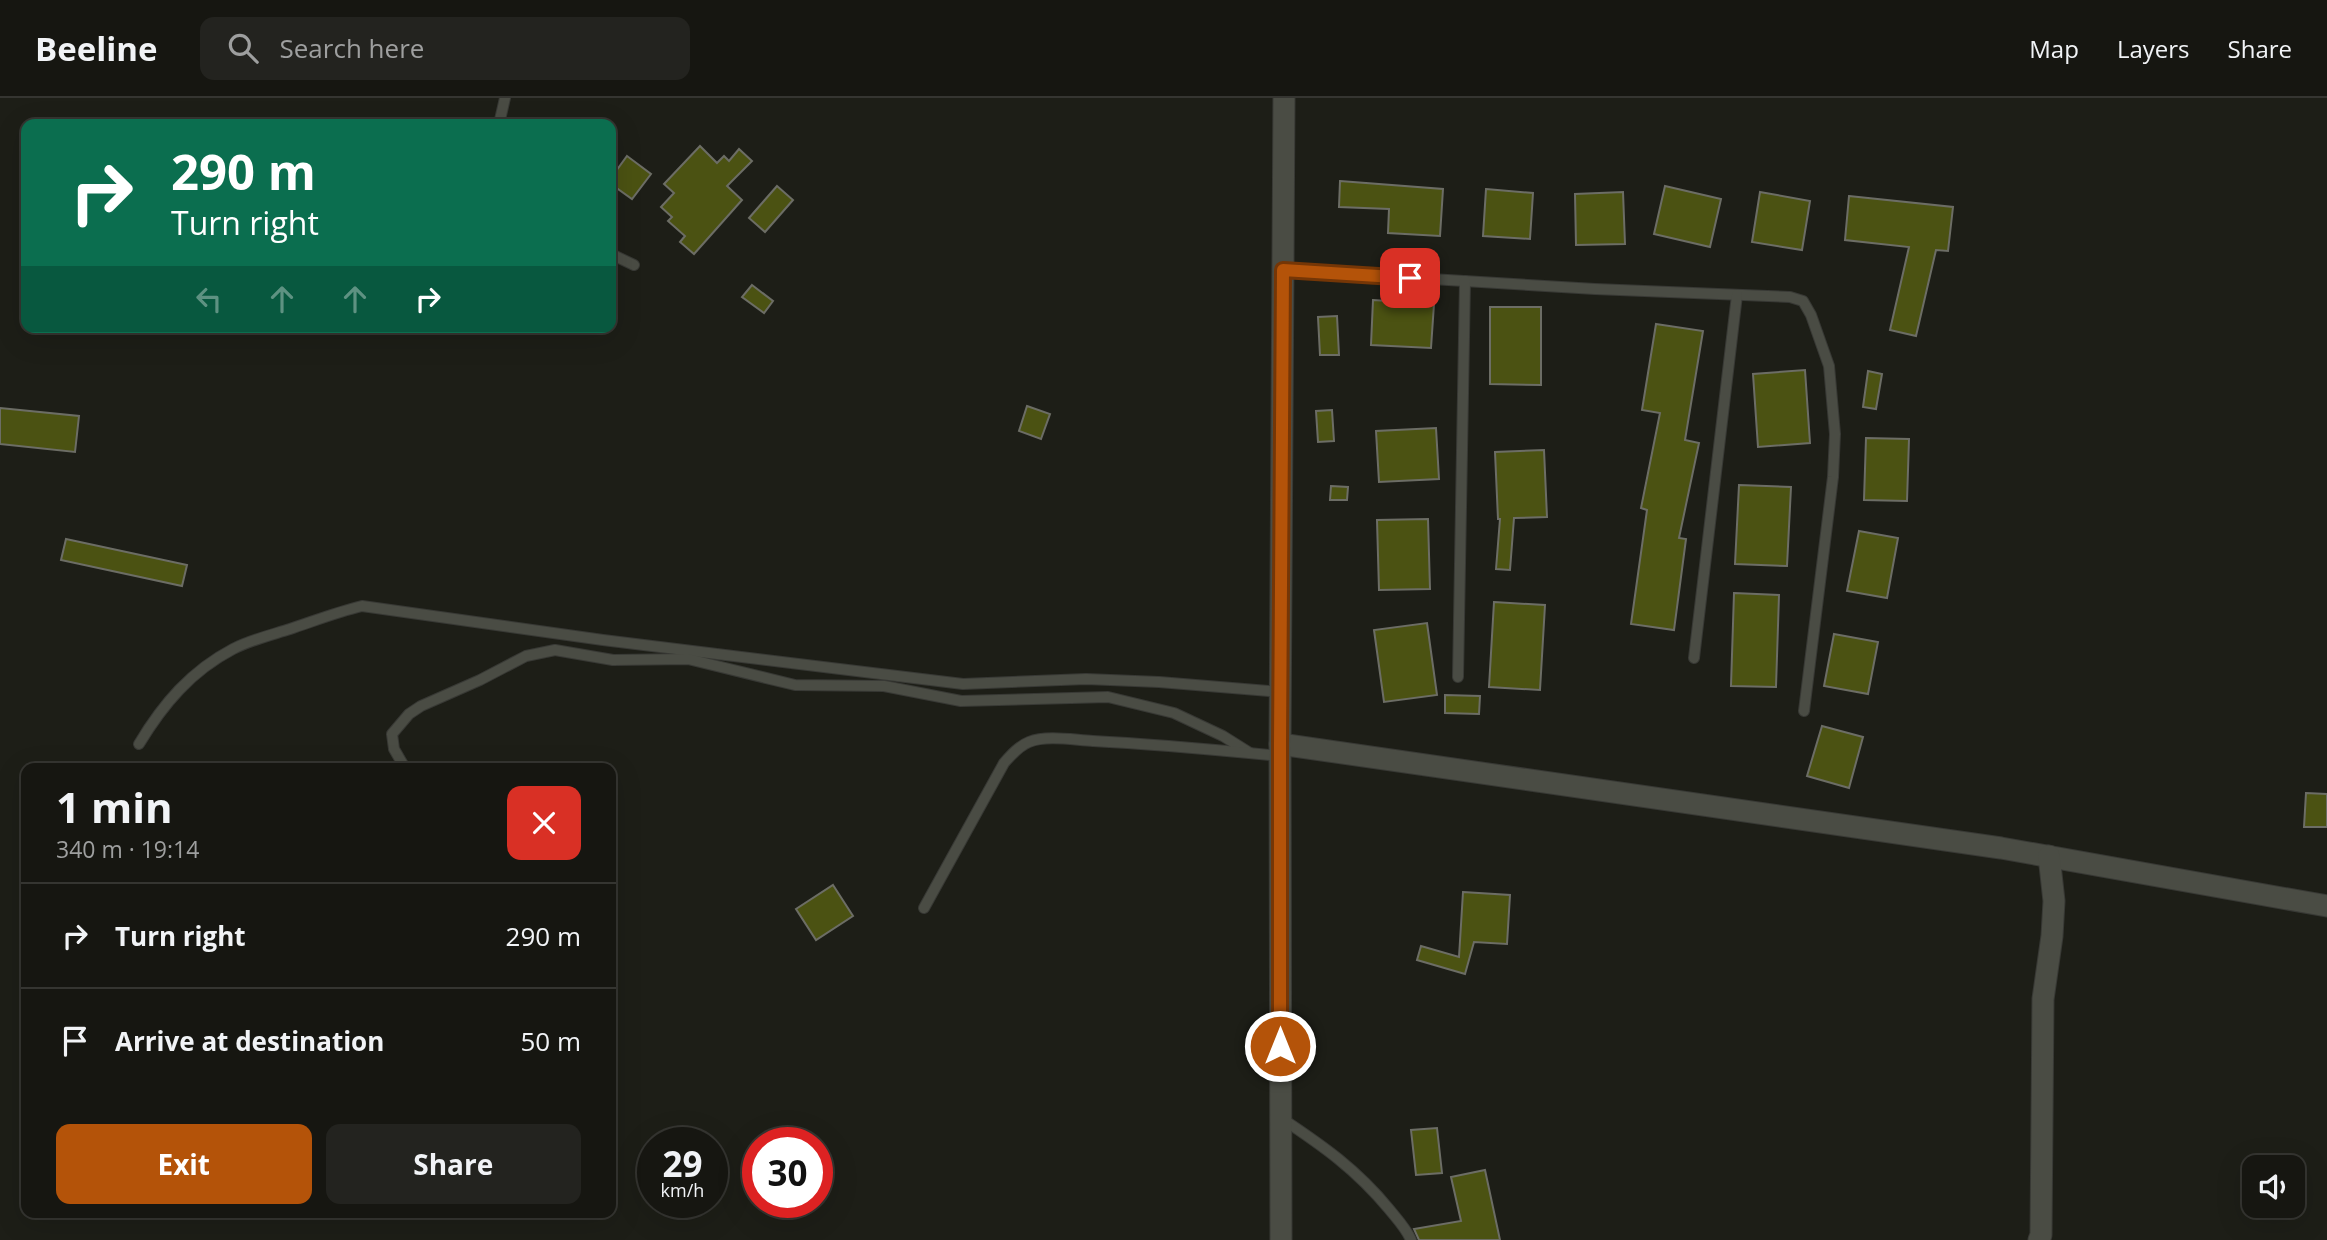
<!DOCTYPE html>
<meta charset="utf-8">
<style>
:root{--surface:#161611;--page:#23231f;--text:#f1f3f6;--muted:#9e9f9f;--line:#353531;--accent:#b45309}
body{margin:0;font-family:"Open Sans",sans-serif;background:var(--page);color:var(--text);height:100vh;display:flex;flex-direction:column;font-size:26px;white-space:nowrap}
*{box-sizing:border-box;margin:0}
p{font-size:23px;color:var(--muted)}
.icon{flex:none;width:38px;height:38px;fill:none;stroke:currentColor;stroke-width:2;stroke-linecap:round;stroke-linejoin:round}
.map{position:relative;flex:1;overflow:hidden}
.panel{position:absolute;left:21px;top:665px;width:595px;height:455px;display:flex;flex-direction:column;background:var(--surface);border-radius:14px;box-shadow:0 7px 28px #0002,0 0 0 2px var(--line)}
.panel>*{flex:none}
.banner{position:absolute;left:21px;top:21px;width:595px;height:214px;border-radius:14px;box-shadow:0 7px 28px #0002,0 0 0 2px var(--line);background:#0b6e4f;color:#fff;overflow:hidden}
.tools{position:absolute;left:2242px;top:1057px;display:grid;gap:14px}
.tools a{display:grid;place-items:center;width:63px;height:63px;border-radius:14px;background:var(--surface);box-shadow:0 7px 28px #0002,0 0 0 2px var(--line);font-size:35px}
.speed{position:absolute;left:637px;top:1029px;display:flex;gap:14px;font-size:35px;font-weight:700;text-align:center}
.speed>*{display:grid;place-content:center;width:91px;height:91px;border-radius:50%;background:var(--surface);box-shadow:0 7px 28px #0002,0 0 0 2px var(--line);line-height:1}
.speed small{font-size:18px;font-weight:400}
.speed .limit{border:10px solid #d22;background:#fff;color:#111}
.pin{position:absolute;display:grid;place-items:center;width:60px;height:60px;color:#fff;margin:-30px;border-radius:14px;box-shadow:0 4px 10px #0006}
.me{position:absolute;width:77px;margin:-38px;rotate:0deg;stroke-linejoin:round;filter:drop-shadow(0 0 5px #0008)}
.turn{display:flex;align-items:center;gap:24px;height:147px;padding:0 35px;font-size:32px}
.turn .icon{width:91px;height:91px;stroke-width:2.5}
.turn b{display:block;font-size:49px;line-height:60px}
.lanes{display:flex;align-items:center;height:66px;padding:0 35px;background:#0003;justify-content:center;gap:35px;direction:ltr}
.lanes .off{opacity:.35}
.round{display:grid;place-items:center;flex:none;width:74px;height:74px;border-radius:14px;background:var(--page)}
.head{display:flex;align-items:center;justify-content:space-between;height:119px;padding:0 35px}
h1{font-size:42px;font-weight:700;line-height:52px}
.action{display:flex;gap:14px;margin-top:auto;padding:14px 35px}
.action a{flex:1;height:80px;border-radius:14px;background:var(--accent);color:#fff;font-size:28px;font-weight:700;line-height:80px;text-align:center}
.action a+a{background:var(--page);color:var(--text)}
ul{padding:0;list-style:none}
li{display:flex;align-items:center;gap:21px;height:105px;padding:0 35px;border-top:2px solid var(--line)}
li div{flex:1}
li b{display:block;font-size:26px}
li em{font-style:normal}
header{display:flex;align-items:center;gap:42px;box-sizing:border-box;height:98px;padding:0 35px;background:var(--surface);border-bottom:2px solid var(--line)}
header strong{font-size:33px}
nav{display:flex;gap:38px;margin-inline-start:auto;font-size:24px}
.search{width:490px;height:63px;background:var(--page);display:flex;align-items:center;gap:18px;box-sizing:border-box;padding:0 24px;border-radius:14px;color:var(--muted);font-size:26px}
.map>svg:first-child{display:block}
</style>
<header>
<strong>Beeline</strong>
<div class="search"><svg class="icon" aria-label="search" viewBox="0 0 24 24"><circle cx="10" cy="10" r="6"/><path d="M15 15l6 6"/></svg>Search here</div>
<nav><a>Map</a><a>Layers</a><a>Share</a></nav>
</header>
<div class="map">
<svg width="2327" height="1142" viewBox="0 0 2327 1142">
<rect width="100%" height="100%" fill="#1d1e17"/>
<g fill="#4b5212" stroke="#6c6d65" stroke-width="2">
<path d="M 700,48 L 717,65 L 724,58 L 729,63 L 739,51 L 752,63 L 727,88 L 742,102 L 694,156 L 680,144 L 685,138 L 668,123 L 672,119 L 661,109 L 674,95 L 664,86 Z"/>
<path d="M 627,58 L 651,76 L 632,101 L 611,86 L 611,80 Z"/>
<path d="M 1340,83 L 1443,91 L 1440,138 L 1388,135 L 1389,111 L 1339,109 Z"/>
<path d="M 777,88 L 793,102 L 765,134 L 749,120 Z"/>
<path d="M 1665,88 L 1721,101 L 1710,149 L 1654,136 Z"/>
<path d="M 1486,91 L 1533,95 L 1530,141 L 1483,138 Z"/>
<path d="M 1623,94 L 1625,146 L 1576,147 L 1575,96 Z"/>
<path d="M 1760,94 L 1810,103 L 1802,152 L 1752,144 Z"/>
<path d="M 1849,98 L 1953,109 L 1948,153 L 1936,152 L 1916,238 L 1890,232 L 1909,149 L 1845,142 Z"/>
<path d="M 752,187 L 773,203 L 764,215 L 742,199 Z"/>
<path d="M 1373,202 L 1434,206 L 1431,250 L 1371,247 Z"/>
<path d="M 1490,209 L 1541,209 L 1541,287 L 1490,286 Z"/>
<path d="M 1337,218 L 1339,257 L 1320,257 L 1318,219 Z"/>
<path d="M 1656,226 L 1703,233 L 1685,342 L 1699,345 L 1679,440 L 1686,441 L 1674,532 L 1631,526 L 1647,412 L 1641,410 L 1660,315 L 1642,312 Z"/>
<path d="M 1805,272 L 1810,345 L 1758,349 L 1753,276 Z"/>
<path d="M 1868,273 L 1882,276 L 1876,311 L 1863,309 Z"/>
<path d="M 1027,308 L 1050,316 L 1041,341 L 1019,333 Z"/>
<path d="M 0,310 L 79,318 L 75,354 L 0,346 Z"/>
<path d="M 1332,312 L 1334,343 L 1318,344 L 1316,313 Z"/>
<path d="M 1436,330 L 1439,381 L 1379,384 L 1376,333 Z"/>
<path d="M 1866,340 L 1909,341 L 1907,403 L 1864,402 Z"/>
<path d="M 1544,352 L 1547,419 L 1514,420 L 1510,472 L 1496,471 L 1500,421 L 1498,421 L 1495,354 Z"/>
<path d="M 1739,387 L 1791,389 L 1787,468 L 1735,466 Z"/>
<path d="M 1331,388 L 1348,389 L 1347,402 L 1330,402 Z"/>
<path d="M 1428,421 L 1430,491 L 1379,492 L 1377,422 Z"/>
<path d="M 1859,433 L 1898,440 L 1887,500 L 1847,493 Z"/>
<path d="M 66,441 L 187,467 L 182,488 L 61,462 Z"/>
<path d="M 1734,495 L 1779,497 L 1776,589 L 1731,588 Z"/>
<path d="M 1494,504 L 1545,507 L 1540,592 L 1489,589 Z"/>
<path d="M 1427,525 L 1437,597 L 1384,604 L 1374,532 Z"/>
<path d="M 1834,536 L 1878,544 L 1868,596 L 1824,588 Z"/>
<path d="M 1445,597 L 1480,598 L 1479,616 L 1445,615 Z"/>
<path d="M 1822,628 L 1863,639 L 1849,690 L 1807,678 Z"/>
<path d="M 2306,695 L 2327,696 L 2327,729 L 2304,729 Z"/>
<path d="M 833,787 L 853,818 L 816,842 L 796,811 Z"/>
<path d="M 1463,794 L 1510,797 L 1507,846 L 1474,844 L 1465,876 L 1417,862 L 1421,848 L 1459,859 Z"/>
<path d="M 1437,1030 L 1442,1075 L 1416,1077 L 1411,1032 Z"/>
<path d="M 1485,1072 L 1500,1142 L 1419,1142 L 1414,1131 L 1461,1123 L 1451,1079 Z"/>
</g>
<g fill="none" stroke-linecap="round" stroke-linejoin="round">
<defs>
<g id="lane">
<path d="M 499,26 L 505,0"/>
<path d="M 611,156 L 634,167"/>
<path d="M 1283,172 L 1595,191 L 1790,199 L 1803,203 L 1811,217 L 1829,268 L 1835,336 L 1833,379 L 1804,613"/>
<path d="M 1694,560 L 1737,197"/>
<path d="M 1458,579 L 1465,183"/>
<path d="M 139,646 C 163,606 191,573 233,551 C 250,542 271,537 290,531 C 314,523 337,514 362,508 L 603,542 L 963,586 L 1086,581 L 1159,584 L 1280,594"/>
<path d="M 405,670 L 394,651 L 392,636 L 409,616 L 421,608 L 480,582 L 526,558 L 555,552 L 613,562 L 688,561 L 795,587 L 884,588 L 961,603 L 1108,599 L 1174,615 L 1223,638 L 1250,655"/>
<path d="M 924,810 L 1004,665 C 1011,657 1019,648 1029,644 C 1047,637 1073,642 1093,643 C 1155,646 1218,652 1280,658"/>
<path d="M 1281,1020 C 1323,1048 1356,1071 1389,1111 C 1397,1121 1406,1130 1411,1142"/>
</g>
<g id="street">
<path d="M 1280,646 L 2001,750 L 2327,808"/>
<path d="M 1281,1142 L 1280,646 L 1284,0"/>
<path d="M 2039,1142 L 2041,1137 L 2043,901 L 2052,838 L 2054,803 L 2049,758"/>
</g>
</defs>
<use href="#lane" stroke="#383935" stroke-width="12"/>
<use href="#street" stroke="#383935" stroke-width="23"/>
<use href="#lane" stroke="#4a4c44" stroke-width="10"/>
<use href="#street" stroke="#4a4c44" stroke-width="21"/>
</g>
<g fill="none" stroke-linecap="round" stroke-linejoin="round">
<defs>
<path id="route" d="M 1280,948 L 1280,646 L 1283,172 L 1410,180"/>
</defs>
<use href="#route" stroke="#753606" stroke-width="18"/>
<use href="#route" stroke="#b45309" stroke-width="12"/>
</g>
</svg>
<div class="tools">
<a><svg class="icon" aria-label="sound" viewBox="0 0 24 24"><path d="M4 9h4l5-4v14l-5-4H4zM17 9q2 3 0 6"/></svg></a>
</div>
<div class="speed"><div>29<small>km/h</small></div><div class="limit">30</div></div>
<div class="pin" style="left:1410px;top:180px;background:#d93025"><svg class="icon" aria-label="arrive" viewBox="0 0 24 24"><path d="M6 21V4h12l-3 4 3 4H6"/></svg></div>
<svg class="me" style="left:1280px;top:948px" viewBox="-20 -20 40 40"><circle r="17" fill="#b45309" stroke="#fff" stroke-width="3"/><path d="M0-11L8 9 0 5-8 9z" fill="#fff"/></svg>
<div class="banner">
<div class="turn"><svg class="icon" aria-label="right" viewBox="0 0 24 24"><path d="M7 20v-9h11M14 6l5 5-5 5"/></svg><div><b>290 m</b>Turn right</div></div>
<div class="lanes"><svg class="icon off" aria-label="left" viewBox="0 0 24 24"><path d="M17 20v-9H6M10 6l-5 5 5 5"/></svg><svg class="icon off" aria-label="ahead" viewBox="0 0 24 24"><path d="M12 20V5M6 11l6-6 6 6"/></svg><svg class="icon off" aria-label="ahead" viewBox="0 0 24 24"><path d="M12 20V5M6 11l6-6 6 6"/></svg><svg class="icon" aria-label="right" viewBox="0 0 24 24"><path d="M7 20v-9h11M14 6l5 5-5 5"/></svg></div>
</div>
<section class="panel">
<div class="head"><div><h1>1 min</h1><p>340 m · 19:14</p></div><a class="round" style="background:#d93025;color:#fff"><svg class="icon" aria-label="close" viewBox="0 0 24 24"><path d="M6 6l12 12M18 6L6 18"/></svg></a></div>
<ul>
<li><svg class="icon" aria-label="right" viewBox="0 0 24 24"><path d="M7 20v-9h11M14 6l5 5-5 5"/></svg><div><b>Turn right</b></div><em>290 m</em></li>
<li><svg class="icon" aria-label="arrive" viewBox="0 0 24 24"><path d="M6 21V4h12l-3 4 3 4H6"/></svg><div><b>Arrive at destination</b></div><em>50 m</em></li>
</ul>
<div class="action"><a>Exit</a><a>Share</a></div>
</section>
</div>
